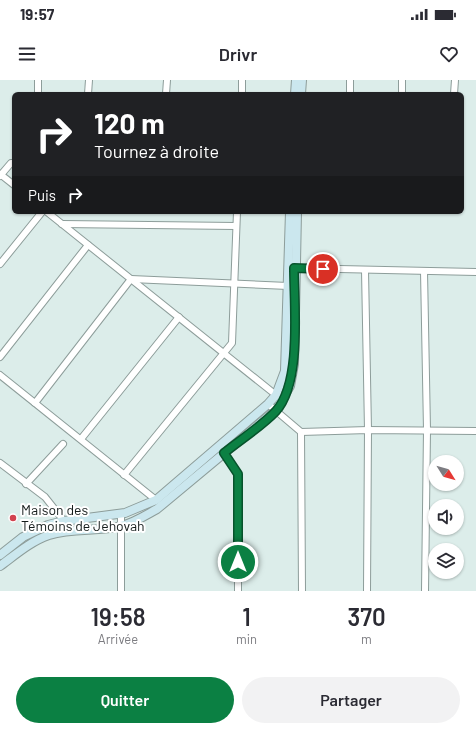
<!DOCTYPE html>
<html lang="fr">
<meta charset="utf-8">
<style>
:root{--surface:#fff;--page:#f2f2f3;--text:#2b2b33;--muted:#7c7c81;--accent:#0b8043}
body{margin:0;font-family:Barlow,sans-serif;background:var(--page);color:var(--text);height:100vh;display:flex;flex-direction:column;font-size:15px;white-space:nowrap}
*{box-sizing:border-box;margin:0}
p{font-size:13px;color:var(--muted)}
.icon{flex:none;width:22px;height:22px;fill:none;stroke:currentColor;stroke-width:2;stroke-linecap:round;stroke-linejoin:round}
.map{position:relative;height:511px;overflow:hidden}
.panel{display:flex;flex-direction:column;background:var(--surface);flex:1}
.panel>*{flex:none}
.hud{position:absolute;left:12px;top:12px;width:452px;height:122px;border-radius:6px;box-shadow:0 1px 3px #0004;background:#202124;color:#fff;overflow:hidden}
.needle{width:26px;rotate:127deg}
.controls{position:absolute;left:428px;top:375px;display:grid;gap:8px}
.controls a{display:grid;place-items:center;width:36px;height:36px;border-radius:50%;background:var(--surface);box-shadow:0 1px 3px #0004;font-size:20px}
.pin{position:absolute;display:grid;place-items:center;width:34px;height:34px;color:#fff;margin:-17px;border:2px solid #fff;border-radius:50%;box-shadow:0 1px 4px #0007}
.me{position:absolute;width:44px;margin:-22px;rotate:0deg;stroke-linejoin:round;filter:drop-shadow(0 0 3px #0008)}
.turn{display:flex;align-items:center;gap:14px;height:84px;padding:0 16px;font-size:18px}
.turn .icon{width:52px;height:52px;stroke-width:2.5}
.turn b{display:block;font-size:28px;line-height:34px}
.then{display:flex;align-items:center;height:38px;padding:0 16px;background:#0003;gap:8px;font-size:15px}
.eta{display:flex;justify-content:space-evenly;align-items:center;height:68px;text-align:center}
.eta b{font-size:24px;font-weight:600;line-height:28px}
.primary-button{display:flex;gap:8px;margin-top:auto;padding:8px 16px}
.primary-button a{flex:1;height:46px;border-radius:24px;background:var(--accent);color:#fff;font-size:16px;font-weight:600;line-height:46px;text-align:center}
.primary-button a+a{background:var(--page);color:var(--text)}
.status{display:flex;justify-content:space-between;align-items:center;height:28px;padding:0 20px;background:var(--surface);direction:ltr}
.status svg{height:11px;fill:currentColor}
header{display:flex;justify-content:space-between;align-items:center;height:52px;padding:0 16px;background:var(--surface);font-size:18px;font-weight:600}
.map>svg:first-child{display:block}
</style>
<div class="status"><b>19:57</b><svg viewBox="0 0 49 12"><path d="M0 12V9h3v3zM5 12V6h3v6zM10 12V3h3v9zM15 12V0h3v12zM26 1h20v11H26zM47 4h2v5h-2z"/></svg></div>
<header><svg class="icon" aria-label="menu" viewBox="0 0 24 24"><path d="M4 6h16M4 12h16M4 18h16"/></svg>Drivr<svg class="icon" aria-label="heart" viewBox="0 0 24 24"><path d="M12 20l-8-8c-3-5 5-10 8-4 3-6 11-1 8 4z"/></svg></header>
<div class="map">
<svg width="476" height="511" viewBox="0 0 476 511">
<rect width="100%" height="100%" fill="#dcedea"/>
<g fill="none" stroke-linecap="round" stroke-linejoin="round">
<defs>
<g id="street">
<path d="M 350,0 L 350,14"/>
<path d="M 38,14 L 38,0"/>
<path d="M 88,14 L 89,0"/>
<path d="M 166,14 L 167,0"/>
<path d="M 242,14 L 242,0"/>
<path d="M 402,14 L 402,0"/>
<path d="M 454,14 L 455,0"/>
<path d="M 0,94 L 14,105"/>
<path d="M 0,96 L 11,83 L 14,83"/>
<path d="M 47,132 L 276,315"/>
<path d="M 62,144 L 236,146"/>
<path d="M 0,184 L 42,132"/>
<path d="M 294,188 L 476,192"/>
<path d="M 365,190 L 368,350 L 367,511"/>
<path d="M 424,191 L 427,350 L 425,511"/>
<path d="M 0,277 L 88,165"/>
<path d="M 0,295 L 156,420"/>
<path d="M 35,323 L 131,199 L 288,206"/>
<path d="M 268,324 L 301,352 L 368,350 L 476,351"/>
<path d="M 301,352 L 302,511"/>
<path d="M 81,359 L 179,237"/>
<path d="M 219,366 L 238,394 L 238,511"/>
<path d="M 0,383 L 45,417 L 64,441"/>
<path d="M 124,395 L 232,263 L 237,132"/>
<path d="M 26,404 L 63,364"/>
<path d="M 121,434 L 121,511"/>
</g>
<g id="secondary">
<path d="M 295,14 L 296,0"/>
<path d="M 301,14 L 302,0"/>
<path d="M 0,475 L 23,457 L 48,445 L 64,441 L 125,433 L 156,420 L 268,324 L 276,315 L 285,291 L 290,132"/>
<path d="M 0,486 C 15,475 31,461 49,455 C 73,447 98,452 121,446 C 134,443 146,435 157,429 L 276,330 L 290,306 L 294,284 L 297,132"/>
</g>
</defs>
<use href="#street" stroke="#8d9d9a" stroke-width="8"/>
<use href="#secondary" stroke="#8d9d9a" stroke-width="10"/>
<use href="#street" stroke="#fff" stroke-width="6"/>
<use href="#secondary" stroke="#cbe7ee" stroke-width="8"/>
</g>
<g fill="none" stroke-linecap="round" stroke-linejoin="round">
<defs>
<path id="route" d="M 238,482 L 238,394 L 224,373 C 240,360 262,346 276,331 C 302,302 294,226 294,188 L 323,189"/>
</defs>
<use href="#route" stroke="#07532c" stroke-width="10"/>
<use href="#route" stroke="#0b8043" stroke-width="7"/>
</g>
<circle fill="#d2424f" stroke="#fff" stroke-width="1.5" cx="13" cy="438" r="4"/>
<g text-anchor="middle" stroke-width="4" stroke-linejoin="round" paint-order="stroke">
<g font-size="14" fill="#151c1b" stroke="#fff" text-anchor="start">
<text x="21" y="435">Maison des<tspan x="21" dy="16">Témoins de Jehovah</tspan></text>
</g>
</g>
</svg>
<div class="controls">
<a><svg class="needle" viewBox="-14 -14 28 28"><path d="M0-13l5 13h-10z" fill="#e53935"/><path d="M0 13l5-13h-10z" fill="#7c7c81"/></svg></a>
<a><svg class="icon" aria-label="sound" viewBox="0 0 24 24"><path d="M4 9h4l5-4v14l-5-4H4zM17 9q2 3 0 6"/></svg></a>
<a><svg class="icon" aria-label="layers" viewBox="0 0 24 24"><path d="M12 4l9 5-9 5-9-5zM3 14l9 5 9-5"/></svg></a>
</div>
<div class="pin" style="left:323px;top:189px;background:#d93025"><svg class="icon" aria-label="arrive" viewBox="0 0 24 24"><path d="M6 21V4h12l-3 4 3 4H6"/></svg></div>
<svg class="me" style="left:238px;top:482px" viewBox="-20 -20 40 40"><circle r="17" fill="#0b8043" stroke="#fff" stroke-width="3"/><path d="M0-11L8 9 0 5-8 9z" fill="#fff"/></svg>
<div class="hud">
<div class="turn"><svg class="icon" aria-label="right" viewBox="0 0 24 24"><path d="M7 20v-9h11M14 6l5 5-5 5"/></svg><div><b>120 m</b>Tournez à droite</div></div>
<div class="then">Puis<svg class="icon" aria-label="right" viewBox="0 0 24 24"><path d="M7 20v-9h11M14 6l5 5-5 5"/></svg></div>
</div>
</div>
<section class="panel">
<div class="eta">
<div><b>19:58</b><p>Arrivée</p></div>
<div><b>1</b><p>min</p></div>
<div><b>370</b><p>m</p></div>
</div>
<div class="primary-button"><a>Quitter</a><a>Partager</a></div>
</section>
